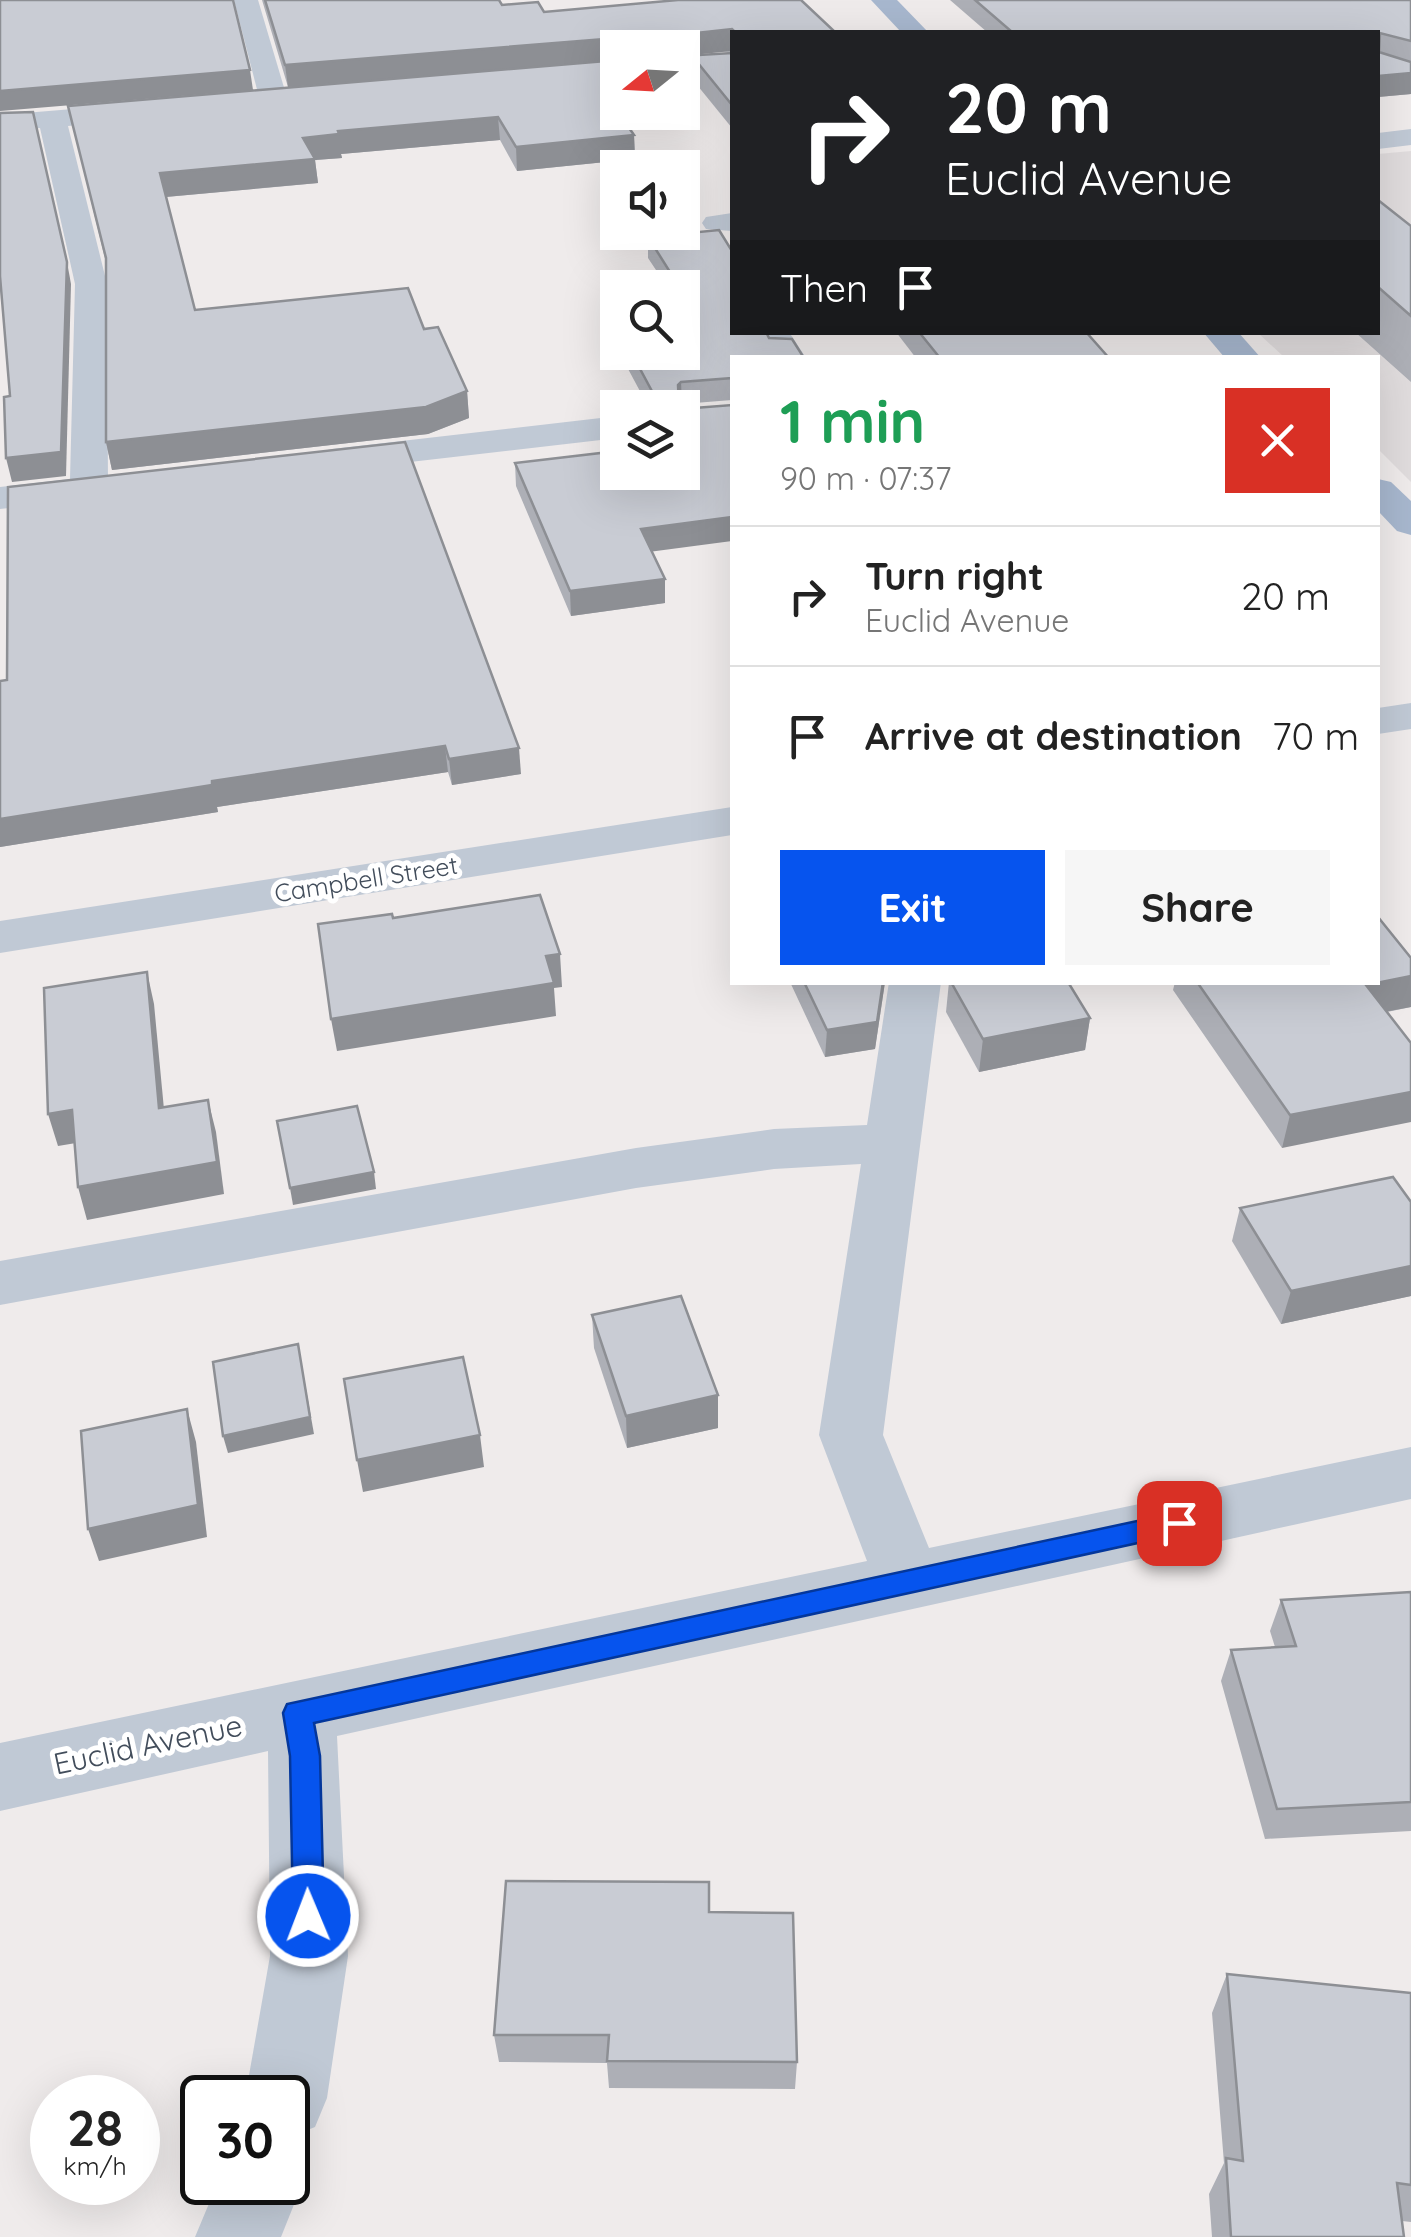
<!DOCTYPE html>
<meta charset="utf-8">
<style>
:root{--surface:#fff;--page:#f6f6f6;--text:#222;--muted:#767676;--line:#e0e0e0;--accent:#0654ee}
body{margin:0;font-family:Quicksand,sans-serif;background:var(--page);color:var(--text);height:100vh;display:flex;flex-direction:column;font-size:38px;white-space:nowrap}
*{box-sizing:border-box;margin:0}
p{font-size:32px;color:var(--muted)}
.icon{flex:none;width:55px;height:55px;fill:none;stroke:currentColor;stroke-width:2;stroke-linecap:round;stroke-linejoin:round}
.map{position:relative;flex:1;overflow:hidden}
.side{position:absolute;left:730px;top:355px;width:650px;height:630px;display:flex;flex-direction:column;background:var(--surface);border-radius:0px;box-shadow:0 10px 40px #0002}
.side>*{flex:none}
.banner{position:absolute;left:730px;top:30px;width:650px;height:305px;border-radius:0px;box-shadow:0 10px 40px #0002;background:#202124;color:#fff;overflow:hidden}
.needle{width:65px;rotate:252deg}
.buttons{position:absolute;left:600px;top:30px;display:grid;gap:20px}
.buttons a{display:grid;place-items:center;width:100px;height:100px;border-radius:0px;background:var(--surface);box-shadow:0 10px 40px #0002;font-size:50px}
.speed{position:absolute;left:30px;top:2075px;display:flex;gap:20px;font-size:50px;font-weight:700;text-align:center}
.speed>*{display:grid;place-content:center;width:130px;height:130px;border-radius:50%;background:var(--surface);box-shadow:0 10px 40px #0002;line-height:1}
.speed small{font-size:25px;font-weight:400}
.speed .limit{border:5px solid #111;border-radius:15px;background:#fff;color:#111}
.pin{position:absolute;display:grid;place-items:center;width:85px;height:85px;color:#fff;margin:-42px;border-radius:20px;box-shadow:0 5px 15px #0006}
.me{position:absolute;width:110px;margin:-55px;rotate:359deg;stroke-linejoin:round;filter:drop-shadow(0 0 8px #0008)}
.turn{display:flex;align-items:center;gap:35px;height:210px;padding:0 50px;font-size:45px}
.turn .icon{width:130px;height:130px;stroke-width:2.5}
.turn b{display:block;font-size:70px;line-height:85px}
.then{display:flex;align-items:center;height:95px;padding:0 50px;background:#0003;gap:20px;font-size:38px}
.round{display:grid;place-items:center;flex:none;width:105px;height:105px;border-radius:0px;background:var(--page)}
.overview{display:flex;align-items:center;justify-content:space-between;height:170px;padding:0 50px}
h1{font-size:60px;font-weight:700;line-height:75px;color:#1e9e55}
.button{display:flex;gap:20px;margin-top:auto;padding:20px 50px}
.button a{flex:1;height:115px;border-radius:0px;background:var(--accent);color:#fff;font-size:40px;font-weight:700;line-height:115px;text-align:center}
.button a+a{background:var(--page);color:var(--text)}
ul{padding:0;list-style:none}
li{display:flex;align-items:center;gap:30px;height:140px;padding:0 50px;border-top:2px solid var(--line)}
li div{flex:1}
li b{display:block;font-size:38px}
li em{font-style:normal}
.map>svg:first-child{display:block}
</style>
<div class="map">
<svg width="1411" height="2237" viewBox="0 0 1411 2237">
<rect width="100%" height="100%" fill="#efebeb"/>
<path fill="#e0dcdd" d="M 1411,151 L 1411,482 L 1378,449 L 1378,358 L 1284,357 L 1258,333 L 1378,332 L 1378,154 Z"/>
<g fill="none" stroke-linecap="round" stroke-linejoin="round">
<g fill="#c0c9d5" fill-rule="evenodd">
<path d="M 234,0 L 258,0 L 288,101 L 284,107 L 274,109 L 260,101 Z"/>
<path d="M 146,103 L 156,105 L 160,111 L 156,117 L 68,126 L 107,284 L 108,488 L 102,496 L 89,499 L 0,509 L 0,487 L 70,479 L 75,284 L 40,128 L 0,131 L 0,115 Z"/>
<path d="M 1411,129 L 1411,145 L 1378,149 L 1378,133 Z"/>
<path d="M 732,213 L 732,231 L 706,229 L 702,223 L 706,217 Z"/>
<path d="M 756,332 L 789,332 L 806,358 L 772,358 Z"/>
<path d="M 618,416 L 618,438 L 332,471 L 319,468 L 313,460 L 319,452 L 332,449 Z"/>
<path d="M 1411,703 L 1411,729 L 1378,734 L 1378,708 Z"/>
<path d="M 732,807 L 732,835 L 0,953 L 0,921 Z"/>
<path d="M 889,982 L 941,982 L 883,1435 L 929,1548 L 1411,1447 L 1411,1499 L 337,1736 L 348,1956 L 327,2098 L 315,2127 L 288,2138 L 288,2098 L 245,2098 L 270,1956 L 268,1751 L 0,1811 L 0,1743 L 867,1561 L 819,1435 L 861,1164 L 774,1169 L 636,1188 L 0,1305 L 0,1261 L 636,1148 L 774,1129 L 867,1125 Z"/>
<path d="M 288,2151 L 303,2182 L 281,2237 L 195,2237 L 218,2182 L 288,2182 Z"/>
</g>
<g fill="#a7b7ce" fill-rule="evenodd">
<path d="M 871,0 L 897,0 L 928,32 L 901,32 Z"/>
<path d="M 1203,332 L 1238,332 L 1261,358 L 1225,358 Z"/>
<path d="M 1378,479 L 1391,482 L 1411,501 L 1411,535 L 1397,531 L 1378,511 Z"/>
</g>
</g>
<g fill="#adafb6">
<path d="M 262,0 L 499,0 L 502,5 L 544,12 L 835,32 L 732,32 L 732,52 L 682,48 L 618,48 L 618,60 L 288,87 Z"/>
<path d="M 950,0 L 1411,0 L 1411,94 L 1378,97 L 1378,32 L 987,32 Z"/>
<path d="M 732,53 L 732,128 L 693,80 L 682,87 L 682,56 Z"/>
<path d="M 618,60 L 628,127 L 634,135 L 635,159 L 517,171 L 500,140 L 341,154 L 342,158 L 315,160 L 318,183 L 166,197 L 195,310 L 424,329 L 467,391 L 469,418 L 428,434 L 112,470 L 106,442 L 106,263 L 68,106 Z"/>
<path d="M 1378,200 L 1411,226 L 1411,382 L 1355,332 L 1378,332 Z"/>
<path d="M 648,237 L 732,358 L 732,400 L 682,404 L 679,408 L 649,408 L 619,352 L 682,352 L 682,288 L 618,288 L 618,304 L 615,300 L 614,278 L 658,273 L 648,258 Z"/>
<path d="M 896,332 L 1086,332 L 1109,358 L 916,358 Z"/>
<path d="M 732,405 L 652,551 L 665,603 L 571,616 L 516,486 L 515,463 L 682,472 Z"/>
<path d="M 8,487 L 521,774 L 452,785 L 448,772 L 217,807 L 218,812 L 0,847 L 0,681 L 7,680 Z"/>
<path d="M 1411,958 L 1411,1007 L 1387,1012 L 1282,1148 L 1173,990 L 1175,982 L 1378,982 Z"/>
<path d="M 790,982 L 885,982 L 875,1049 L 825,1057 Z"/>
<path d="M 949,982 L 1068,982 L 1090,1018 L 1085,1050 L 979,1072 L 946,1012 Z"/>
<path d="M 1411,1202 L 1411,1296 L 1281,1324 L 1232,1241 L 1240,1208 Z"/>
<path d="M 592,1315 L 718,1395 L 718,1428 L 627,1448 L 594,1348 Z"/>
<path d="M 1411,1592 L 1411,1831 L 1265,1839 L 1221,1681 L 1231,1650 L 1275,1647 L 1270,1631 L 1281,1600 Z"/>
<path d="M 709,1912 L 797,2062 L 795,2089 L 609,2088 L 607,2063 L 499,2062 L 494,2035 Z"/>
<path d="M 1227,1974 L 1411,1993 L 1411,2222 L 1402,2221 L 1404,2237 L 1212,2237 L 1209,2194 L 1224,2163 L 1212,2013 Z"/>
</g>
<g fill="#8d8f94">
<path d="M 732,29 L 732,51 L 682,56 L 682,48 L 678,48 L 679,35 Z"/>
<path d="M 617,38 L 618,60 L 288,87 L 285,65 Z"/>
<path d="M 693,57 L 693,80 L 682,87 L 682,65 Z"/>
<path d="M 250,70 L 253,90 L 0,111 L 0,91 Z"/>
<path d="M 1411,73 L 1411,94 L 1378,97 L 1378,76 Z"/>
<path d="M 618,112 L 648,112 L 618,134 Z"/>
<path d="M 498,117 L 500,140 L 341,154 L 342,158 L 315,160 L 318,183 L 165,197 L 160,173 L 303,138 L 338,131 Z"/>
<path d="M 634,135 L 635,159 L 517,171 L 516,147 Z"/>
<path d="M 67,262 L 71,284 L 66,476 L 12,482 L 6,458 Z"/>
<path d="M 681,382 L 682,404 L 678,408 L 678,385 Z"/>
<path d="M 467,391 L 469,418 L 428,434 L 112,470 L 106,442 Z"/>
<path d="M 732,517 L 732,541 L 641,553 L 641,529 Z"/>
<path d="M 665,579 L 665,603 L 571,616 L 570,591 Z"/>
<path d="M 445,746 L 448,772 L 217,807 L 218,812 L 0,847 L 0,819 L 212,781 Z"/>
<path d="M 519,748 L 521,774 L 452,785 L 449,759 Z"/>
<path d="M 560,954 L 562,987 L 554,988 L 556,1016 L 337,1051 L 331,1019 L 546,956 Z"/>
<path d="M 147,972 L 154,1004 L 167,1141 L 159,1108 Z"/>
<path d="M 1411,976 L 1411,1007 L 1357,1017 L 1366,985 Z"/>
<path d="M 883,982 L 885,982 L 875,1049 L 825,1057 L 827,1030 Z"/>
<path d="M 1090,1018 L 1085,1050 L 979,1072 L 983,1039 Z"/>
<path d="M 1411,1092 L 1411,1122 L 1282,1148 L 1290,1115 Z"/>
<path d="M 208,1100 L 216,1132 L 224,1194 L 87,1220 L 78,1187 Z"/>
<path d="M 72,1110 L 82,1142 L 58,1146 L 48,1114 Z"/>
<path d="M 374,1172 L 376,1189 L 293,1205 L 290,1188 Z"/>
<path d="M 1411,1266 L 1411,1296 L 1281,1324 L 1291,1291 Z"/>
<path d="M 298,1344 L 314,1434 L 228,1453 L 223,1436 Z"/>
<path d="M 718,1395 L 718,1428 L 627,1448 L 626,1416 Z"/>
<path d="M 187,1409 L 196,1442 L 207,1537 L 99,1561 L 88,1529 Z"/>
<path d="M 480,1435 L 484,1467 L 363,1492 L 357,1460 Z"/>
</g>
<g fill="#c9ccd4" stroke="#8d8f94" stroke-width="2.5">
<path d="M 0,0 L 233,0 L 250,70 L 0,91 Z"/>
<path d="M 265,0 L 499,0 L 502,5 L 538,2 L 544,12 L 678,0 L 801,0 L 835,32 L 735,32 L 732,29 L 679,35 L 678,48 L 621,48 L 621,42 L 617,38 L 285,65 Z"/>
<path d="M 975,0 L 1411,0 L 1411,41 L 1380,33 L 1379,52 L 1411,62 L 1411,73 L 1378,76 L 1378,32 L 1012,32 Z"/>
<path d="M 732,53 L 732,105 L 693,57 L 682,65 L 682,56 Z"/>
<path d="M 618,60 L 618,112 L 634,135 L 516,147 L 498,117 L 338,131 L 339,134 L 303,138 L 315,159 L 160,173 L 195,310 L 408,288 L 424,329 L 438,327 L 467,391 L 426,407 L 106,442 L 106,258 L 68,106 Z"/>
<path d="M 33,112 L 67,262 L 61,452 L 6,458 L 4,397 L 10,396 L 0,276 L 0,113 Z"/>
<path d="M 1378,200 L 1411,226 L 1411,316 L 1378,287 Z"/>
<path d="M 719,230 L 732,251 L 732,332 L 766,332 L 769,338 L 792,339 L 804,358 L 732,358 L 732,378 L 681,382 L 678,385 L 679,408 L 661,408 L 631,352 L 682,352 L 682,288 L 620,288 L 614,278 L 670,272 L 648,237 Z"/>
<path d="M 919,332 L 1086,332 L 1109,358 L 940,358 Z"/>
<path d="M 732,405 L 732,517 L 641,529 L 665,579 L 570,591 L 515,463 L 618,451 L 618,472 L 682,472 L 682,409 Z"/>
<path d="M 405,442 L 519,748 L 449,759 L 445,746 L 212,781 L 212,785 L 0,819 L 0,681 L 7,680 L 8,487 Z"/>
<path d="M 540,895 L 560,954 L 546,956 L 554,983 L 331,1019 L 318,924 L 392,914 L 393,918 Z"/>
<path d="M 1378,917 L 1411,958 L 1411,976 L 1366,985 L 1411,1043 L 1411,1092 L 1290,1115 L 1197,982 L 1378,982 Z"/>
<path d="M 147,972 L 159,1108 L 208,1100 L 217,1162 L 78,1187 L 72,1110 L 48,1114 L 44,988 Z"/>
<path d="M 804,982 L 883,982 L 877,1022 L 827,1030 Z"/>
<path d="M 951,982 L 1068,982 L 1090,1018 L 983,1039 Z"/>
<path d="M 357,1106 L 374,1172 L 290,1188 L 277,1121 Z"/>
<path d="M 1393,1177 L 1411,1202 L 1411,1266 L 1291,1291 L 1240,1208 Z"/>
<path d="M 681,1296 L 718,1395 L 626,1416 L 592,1315 Z"/>
<path d="M 298,1344 L 310,1417 L 223,1436 L 213,1362 Z"/>
<path d="M 463,1357 L 480,1435 L 357,1460 L 344,1379 Z"/>
<path d="M 187,1409 L 198,1505 L 88,1529 L 81,1431 Z"/>
<path d="M 1411,1592 L 1411,1802 L 1277,1809 L 1231,1650 L 1296,1646 L 1281,1600 Z"/>
<path d="M 506,1881 L 709,1882 L 709,1912 L 793,1913 L 797,2062 L 607,2061 L 609,2035 L 494,2035 Z"/>
<path d="M 1227,1974 L 1411,1993 L 1411,2185 L 1397,2183 L 1404,2237 L 1231,2237 L 1226,2158 L 1243,2161 Z"/>
</g>
<path fill="#0654ee" stroke="#04379b" stroke-width="2.5" d="M 1179,1512 L 1189,1515 L 1193,1523 L 1189,1531 L 1179,1534 L 314,1723 L 320,1756 L 324,1916 L 320,1927 L 308,1932 L 297,1927 L 293,1916 L 290,1756 L 283,1713 L 287,1704 Z"/>
<g text-anchor="middle" stroke-width="10" stroke-linejoin="round" paint-order="stroke">
<g font-size="25" fill="#424d5b" stroke="#fff">
<text transform="translate(366 879) rotate(-9)" y="9">Campbell Street</text>
</g>
<g font-size="30" fill="#424d5b" stroke="#fff">
<text transform="translate(148 1745) rotate(-12)" y="10">Euclid Avenue</text>
</g>
</g>
</svg>
<div class="buttons">
<a><svg class="needle" viewBox="-14 -14 28 28"><path d="M0-13l5 13h-10z" fill="#e53935"/><path d="M0 13l5-13h-10z" fill="#767676"/></svg></a>
<a><svg class="icon" aria-label="sound" viewBox="0 0 24 24"><path d="M4 9h4l5-4v14l-5-4H4zM17 9q2 3 0 6"/></svg></a>
<a><svg class="icon" aria-label="search" viewBox="0 0 24 24"><circle cx="10" cy="10" r="6"/><path d="M15 15l6 6"/></svg></a>
<a><svg class="icon" aria-label="layers" viewBox="0 0 24 24"><path d="M12 4l9 5-9 5-9-5zM3 14l9 5 9-5"/></svg></a>
</div>
<div class="speed"><div>28<small>km/h</small></div><div class="limit">30</div></div>
<div class="pin" style="left:1179px;top:1523px;background:#d93025"><svg class="icon" aria-label="arrive" viewBox="0 0 24 24"><path d="M6 21V4h12l-3 4 3 4H6"/></svg></div>
<svg class="me" style="left:308px;top:1916px" viewBox="-20 -20 40 40"><circle r="17" fill="#0654ee" stroke="#fff" stroke-width="3"/><path d="M0-11L8 9 0 5-8 9z" fill="#fff"/></svg>
<div class="banner">
<div class="turn"><svg class="icon" aria-label="right" viewBox="0 0 24 24"><path d="M7 20v-9h11M14 6l5 5-5 5"/></svg><div><b>20 m</b>Euclid Avenue</div></div>
<div class="then">Then<svg class="icon" aria-label="arrive" viewBox="0 0 24 24"><path d="M6 21V4h12l-3 4 3 4H6"/></svg></div>
</div>
<section class="side">
<div class="overview"><div><h1>1 min</h1><p>90 m · 07:37</p></div><a class="round" style="background:#d93025;color:#fff"><svg class="icon" aria-label="close" viewBox="0 0 24 24"><path d="M6 6l12 12M18 6L6 18"/></svg></a></div>
<ul>
<li><svg class="icon" aria-label="right" viewBox="0 0 24 24"><path d="M7 20v-9h11M14 6l5 5-5 5"/></svg><div><b>Turn right</b><p>Euclid Avenue</p></div><em>20 m</em></li>
<li><svg class="icon" aria-label="arrive" viewBox="0 0 24 24"><path d="M6 21V4h12l-3 4 3 4H6"/></svg><div><b>Arrive at destination</b></div><em>70 m</em></li>
</ul>
<div class="button"><a>Exit</a><a>Share</a></div>
</section>
</div>
